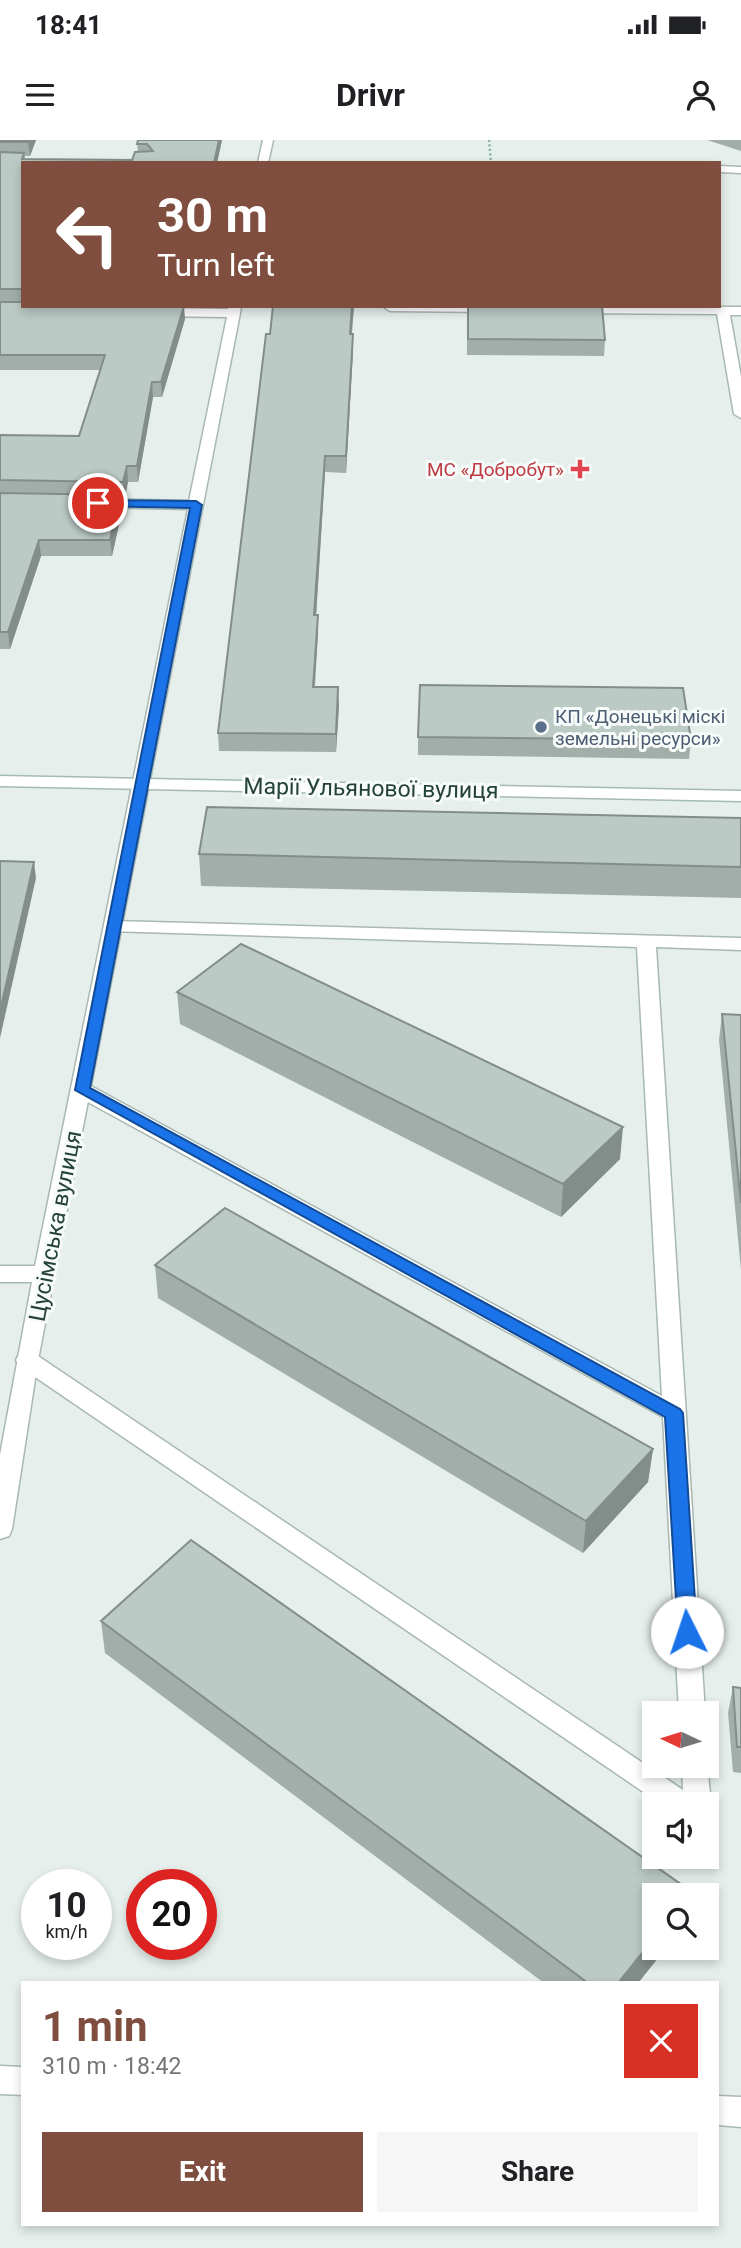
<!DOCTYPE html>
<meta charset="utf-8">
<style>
:root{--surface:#fff;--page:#f6f6f6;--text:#202124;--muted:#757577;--accent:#7f4e3f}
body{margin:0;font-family:Roboto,sans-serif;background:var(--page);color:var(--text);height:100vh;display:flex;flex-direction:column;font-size:26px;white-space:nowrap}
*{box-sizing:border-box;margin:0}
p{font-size:23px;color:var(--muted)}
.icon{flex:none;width:38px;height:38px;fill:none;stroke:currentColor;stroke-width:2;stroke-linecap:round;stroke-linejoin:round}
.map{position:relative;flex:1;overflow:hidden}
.side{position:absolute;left:21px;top:1841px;width:698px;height:245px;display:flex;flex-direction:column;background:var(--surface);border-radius:0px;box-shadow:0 4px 10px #0003}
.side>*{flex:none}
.hud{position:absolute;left:21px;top:21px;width:700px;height:147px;border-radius:0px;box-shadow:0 4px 10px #0003;background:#7f4e3f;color:#fff;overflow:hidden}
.needle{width:46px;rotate:274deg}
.controls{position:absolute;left:642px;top:1561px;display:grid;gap:14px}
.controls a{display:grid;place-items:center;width:77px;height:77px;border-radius:0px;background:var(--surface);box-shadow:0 4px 10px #0003;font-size:35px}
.speed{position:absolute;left:21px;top:1729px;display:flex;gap:14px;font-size:35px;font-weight:700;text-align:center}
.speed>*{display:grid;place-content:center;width:91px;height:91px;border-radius:50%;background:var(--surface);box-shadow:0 4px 10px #0003;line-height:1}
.speed small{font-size:18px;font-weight:400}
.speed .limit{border:10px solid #d22;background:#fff;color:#111}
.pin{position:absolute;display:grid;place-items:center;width:60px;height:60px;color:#fff;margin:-30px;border:4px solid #fff;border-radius:50%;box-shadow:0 2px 7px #0007}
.me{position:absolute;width:77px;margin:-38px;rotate:356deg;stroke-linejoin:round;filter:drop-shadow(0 0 5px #0008)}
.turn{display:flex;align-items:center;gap:24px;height:147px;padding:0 21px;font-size:32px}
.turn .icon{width:91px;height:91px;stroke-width:2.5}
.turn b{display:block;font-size:49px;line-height:60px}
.round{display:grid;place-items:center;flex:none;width:74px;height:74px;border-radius:0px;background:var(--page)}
.summary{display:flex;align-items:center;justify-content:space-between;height:119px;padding:0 21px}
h1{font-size:42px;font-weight:700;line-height:52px;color:var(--accent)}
.button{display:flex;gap:14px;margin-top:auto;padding:14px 21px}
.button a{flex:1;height:80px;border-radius:0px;background:var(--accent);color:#fff;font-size:28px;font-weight:700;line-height:80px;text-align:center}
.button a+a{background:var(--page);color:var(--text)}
.status{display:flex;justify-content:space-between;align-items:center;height:49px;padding:0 35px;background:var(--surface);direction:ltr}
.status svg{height:19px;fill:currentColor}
header{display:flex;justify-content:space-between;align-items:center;height:91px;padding:0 21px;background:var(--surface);font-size:32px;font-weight:700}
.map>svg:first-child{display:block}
</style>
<div class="status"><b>18:41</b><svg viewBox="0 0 49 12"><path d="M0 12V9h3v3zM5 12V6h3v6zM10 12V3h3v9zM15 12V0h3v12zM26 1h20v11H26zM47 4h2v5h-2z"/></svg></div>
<header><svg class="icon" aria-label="menu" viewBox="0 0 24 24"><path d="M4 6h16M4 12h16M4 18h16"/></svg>Drivr<svg class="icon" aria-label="person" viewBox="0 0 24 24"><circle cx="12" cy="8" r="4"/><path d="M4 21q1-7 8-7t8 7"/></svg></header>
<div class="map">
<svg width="741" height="2108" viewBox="0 0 741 2108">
<rect width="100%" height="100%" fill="#e6efeb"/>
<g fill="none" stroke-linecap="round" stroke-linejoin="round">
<defs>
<g id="lane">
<path d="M 499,166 L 498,171 L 494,172 L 390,171 L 384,167 Z"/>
<path d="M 571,166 L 741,167 L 741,175 L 730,175 L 741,237 L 741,278 L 734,274 L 717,174 L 575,173 L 569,169 Z"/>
<path d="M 113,781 L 741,798 L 741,810 L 656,807 L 705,1573 L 679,1573 L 663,1277 L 75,955 L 72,950 L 75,945 L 89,945 L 662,1256 L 637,807 L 107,791 L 104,787 Z"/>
<path d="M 27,1212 L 35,1214 L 683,1650 L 682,1626 L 707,1626 L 707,1623 L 711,1664 L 708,1672 L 707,1664 L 661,1664 L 19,1226 L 16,1220 L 19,1214 Z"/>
<path d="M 0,1926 L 23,1927 L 23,1955 L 0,1954 Z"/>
<path d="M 718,1956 L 741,1957 L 741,1987 L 718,1985 Z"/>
</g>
<g id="street">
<path d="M 263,0 L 273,0 L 268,23 L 258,23 Z"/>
<path d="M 719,26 L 741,27 L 741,33 L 719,32 Z"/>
<path d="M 229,166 L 241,166 L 240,173 L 38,1220 L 12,1389 L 9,1396 L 0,1399 L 0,1315 L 32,1142 L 0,1142 L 0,1126 L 35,1126 L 188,369 L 93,367 L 86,363 L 93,359 L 189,361 L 227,177 L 155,176 L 149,172 L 155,168 L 228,169 Z"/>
</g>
<path id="secondary" d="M 0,636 L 741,651 L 741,661 L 0,646 Z"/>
</defs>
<use href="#lane" stroke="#a8b8b2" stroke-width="3"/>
<use href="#street" stroke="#a8b8b2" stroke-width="3"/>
<use href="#secondary" stroke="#a4bbb3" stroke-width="3"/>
<path stroke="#86b3a5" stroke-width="2.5" stroke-dasharray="2 2.5" stroke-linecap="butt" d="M 489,0 L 491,23"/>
<use href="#lane" fill="#fff" fill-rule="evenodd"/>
<use href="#street" fill="#fff" fill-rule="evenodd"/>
<use href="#secondary" fill="#fff" fill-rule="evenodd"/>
</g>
<g fill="#a1aea9">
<path d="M 0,0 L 36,0 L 30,16 L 25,16 L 25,19 L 132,20 L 138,12 L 137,4 L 138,0 L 222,0 L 217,23 L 23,23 L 23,166 L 185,179 L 162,257 L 153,257 L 138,342 L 128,342 L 125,357 L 121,357 L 122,371 L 112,416 L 41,416 L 10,509 L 0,509 L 0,295 L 79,296 L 100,230 L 0,230 Z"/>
<path d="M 707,0 L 741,0 L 741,11 Z"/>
<path d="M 273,166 L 354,166 L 352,194 L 353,210 L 346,333 L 325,332 L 316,475 L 318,475 L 318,493 L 315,547 L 339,565 L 336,612 L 219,611 L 218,593 Z"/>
<path d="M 467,166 L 605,200 L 604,216 L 467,215 Z"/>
<path d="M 418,597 L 691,600 L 689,619 L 418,615 Z"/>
<path d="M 741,678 L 741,758 L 201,746 L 199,714 Z"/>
<path d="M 177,852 L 620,1019 L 561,1077 L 180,884 Z"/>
<path d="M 722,874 L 741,875 L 741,1130 L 719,900 Z"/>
<path d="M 155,1125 L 653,1309 L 648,1342 L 583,1413 L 158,1158 Z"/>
<path d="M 101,1481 L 666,1808 L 638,1843 L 544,1843 L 105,1513 Z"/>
<path d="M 733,1547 L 741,1548 L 741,1633 L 733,1632 L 728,1573 Z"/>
</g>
<g fill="#838d89">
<path d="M 29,0 L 36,0 L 30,16 L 28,2 Z"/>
<path d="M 219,0 L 222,0 L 217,23 L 214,23 Z"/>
<path d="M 184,166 L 185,179 L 162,257 L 161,242 Z"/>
<path d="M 352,166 L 354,166 L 350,210 L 350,194 Z"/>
<path d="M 353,194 L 353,210 L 346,333 L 346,316 Z"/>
<path d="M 152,242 L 153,257 L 138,342 L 137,326 Z"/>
<path d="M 325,316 L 325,332 L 315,493 L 314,475 Z"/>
<path d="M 127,326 L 128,342 L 125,357 L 123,342 Z"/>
<path d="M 120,355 L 122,371 L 112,416 L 110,400 Z"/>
<path d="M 39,400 L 41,416 L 10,509 L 8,492 Z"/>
<path d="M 318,475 L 318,493 L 313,565 L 313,547 Z"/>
<path d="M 338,547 L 339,565 L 336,612 L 336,594 Z"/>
<path d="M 34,722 L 36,738 L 0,898 L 0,871 Z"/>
<path d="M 623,987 L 620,1019 L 561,1077 L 563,1044 Z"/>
<path d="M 653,1309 L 648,1342 L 583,1413 L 586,1381 Z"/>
<path d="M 654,1798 L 654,1808 L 666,1808 L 638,1843 L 618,1843 Z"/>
</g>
<g fill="#bbcac4" stroke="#838d89" stroke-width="2">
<path d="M 0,0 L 29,0 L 28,2 L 0,2 Z"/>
<path d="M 138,0 L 219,0 L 214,23 L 23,23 L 23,149 L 0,149 L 0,12 L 24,13 L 22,19 L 132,20 L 135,12 L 153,11 L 147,4 L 137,4 Z"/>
<path d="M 0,162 L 23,162 L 23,166 L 184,166 L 161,242 L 152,242 L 137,326 L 127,326 L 123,342 L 0,340 L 0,295 L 79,296 L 105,215 L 0,215 Z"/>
<path d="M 273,166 L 352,166 L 350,194 L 353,194 L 346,316 L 325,316 L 314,475 L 318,475 L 313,547 L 338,547 L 336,594 L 218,593 L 266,194 L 270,194 Z"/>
<path d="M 468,166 L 602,166 L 605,200 L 468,199 Z"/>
<path d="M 0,353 L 120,355 L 110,400 L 39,400 L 8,492 L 0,492 Z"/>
<path d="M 420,545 L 683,548 L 691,600 L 418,597 Z"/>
<path d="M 207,667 L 741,678 L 741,727 L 199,714 Z"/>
<path d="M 0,721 L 34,722 L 0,871 Z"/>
<path d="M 241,804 L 623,987 L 563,1044 L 177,852 Z"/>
<path d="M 722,874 L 741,875 L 741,1063 Z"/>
<path d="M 225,1068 L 653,1309 L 586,1381 L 155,1125 Z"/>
<path d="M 191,1400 L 692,1752 L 689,1755 L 654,1755 L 654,1798 L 618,1843 L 588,1843 L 101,1481 Z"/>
<path d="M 733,1547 L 741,1548 L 741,1607 L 737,1607 Z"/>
</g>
<path fill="#1a73e8" stroke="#114b97" stroke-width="2" d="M 98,360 L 196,361 L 202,365 L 90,948 L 680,1269 L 683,1273 L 697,1492 L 694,1497 L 687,1499 L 680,1497 L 678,1492 L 665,1277 L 75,950 L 190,368 L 94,366 L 93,363 Z"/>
<path fill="#e0444e" stroke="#f7fbf9" stroke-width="2.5" d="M576.5 318.5h7v7h7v7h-7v7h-7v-7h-7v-7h7z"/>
<circle fill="#5c6f8a" stroke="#f7fbf9" stroke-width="2.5" cx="541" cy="587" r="7"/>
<g text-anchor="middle" stroke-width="6" stroke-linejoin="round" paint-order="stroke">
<g font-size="19" fill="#be3a42" stroke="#f7fbf9" text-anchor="end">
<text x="564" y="336">МС «Добробут»</text>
</g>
<g font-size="19" fill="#4e5e75" stroke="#f7fbf9" text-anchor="start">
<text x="555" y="583">КП «Донецькі міскі<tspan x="555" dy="22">земельні ресурси»</tspan></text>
</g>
<g font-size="23" fill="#24423a" stroke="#f7fbf9">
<text transform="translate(371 648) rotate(1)" y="8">Марії Ульянової вулиця</text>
<text transform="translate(55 1086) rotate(-79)" y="8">Цусімська вулиця</text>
</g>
</g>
</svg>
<div class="controls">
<a><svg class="needle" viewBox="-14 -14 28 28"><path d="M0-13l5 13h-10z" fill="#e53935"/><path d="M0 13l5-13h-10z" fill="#757577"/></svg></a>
<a><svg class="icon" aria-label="sound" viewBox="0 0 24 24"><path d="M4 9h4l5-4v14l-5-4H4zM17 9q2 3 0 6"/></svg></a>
<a><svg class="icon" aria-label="search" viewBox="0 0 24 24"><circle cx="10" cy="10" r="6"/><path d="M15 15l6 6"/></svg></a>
</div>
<div class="speed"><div>10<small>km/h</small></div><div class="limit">20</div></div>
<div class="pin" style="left:98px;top:363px;background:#d93025"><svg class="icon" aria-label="arrive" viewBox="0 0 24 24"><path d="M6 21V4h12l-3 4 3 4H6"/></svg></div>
<svg class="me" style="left:687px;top:1492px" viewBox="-20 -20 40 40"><circle r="19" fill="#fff"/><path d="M0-13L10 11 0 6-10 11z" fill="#1a73e8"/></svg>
<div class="hud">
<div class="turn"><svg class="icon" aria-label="left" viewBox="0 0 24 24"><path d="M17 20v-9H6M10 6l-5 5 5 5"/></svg><div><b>30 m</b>Turn left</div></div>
</div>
<section class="side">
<div class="summary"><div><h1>1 min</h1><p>310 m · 18:42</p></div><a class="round" style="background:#d93025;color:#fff"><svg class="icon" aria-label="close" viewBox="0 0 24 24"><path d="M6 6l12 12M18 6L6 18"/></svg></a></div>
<div class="button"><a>Exit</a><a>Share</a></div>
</section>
</div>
